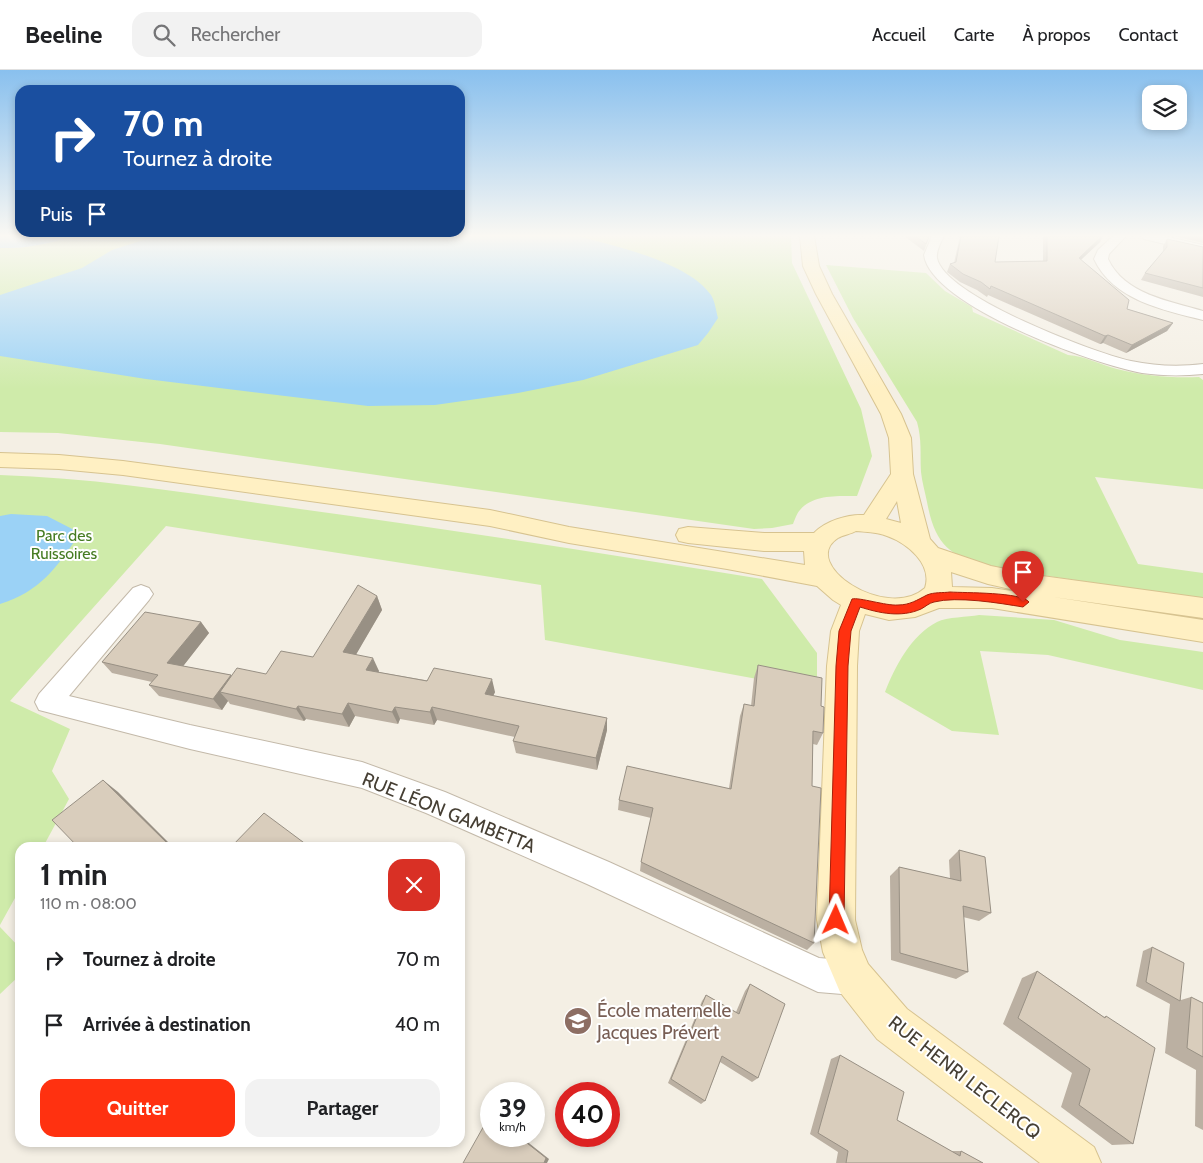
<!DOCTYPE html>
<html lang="fr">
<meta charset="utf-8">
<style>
:root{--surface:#fff;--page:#f2f2f2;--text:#202124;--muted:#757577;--line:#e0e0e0;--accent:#ff3110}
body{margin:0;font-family:Cabin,sans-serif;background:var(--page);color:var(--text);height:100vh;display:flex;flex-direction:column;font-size:19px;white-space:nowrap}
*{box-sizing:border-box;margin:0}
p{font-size:16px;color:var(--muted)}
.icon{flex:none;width:28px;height:28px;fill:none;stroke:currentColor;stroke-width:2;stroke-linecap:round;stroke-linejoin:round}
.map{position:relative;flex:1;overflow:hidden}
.drawer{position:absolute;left:15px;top:772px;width:450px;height:305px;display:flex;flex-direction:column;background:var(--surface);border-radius:15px;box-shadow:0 2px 8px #0003}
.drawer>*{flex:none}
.top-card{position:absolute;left:15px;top:15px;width:450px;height:152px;border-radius:15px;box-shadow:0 2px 8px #0003;background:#1a4fa0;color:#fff;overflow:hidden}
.controls{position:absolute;left:1142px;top:15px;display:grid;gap:10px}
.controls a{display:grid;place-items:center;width:45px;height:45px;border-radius:10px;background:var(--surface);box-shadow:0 2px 8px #0003;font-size:25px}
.speed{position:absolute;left:480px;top:1012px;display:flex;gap:10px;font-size:25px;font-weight:700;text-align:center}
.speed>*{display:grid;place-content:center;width:65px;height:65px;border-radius:50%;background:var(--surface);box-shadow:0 2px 8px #0003;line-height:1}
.speed small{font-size:12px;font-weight:400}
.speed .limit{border:8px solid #d22;background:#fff;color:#111}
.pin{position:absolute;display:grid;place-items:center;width:42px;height:42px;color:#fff;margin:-51px -21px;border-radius:50% 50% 50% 0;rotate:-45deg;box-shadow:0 0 5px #0007}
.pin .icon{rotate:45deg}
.me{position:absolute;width:55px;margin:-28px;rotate:1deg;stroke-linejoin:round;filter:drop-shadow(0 0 4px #0008)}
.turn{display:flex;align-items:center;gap:18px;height:105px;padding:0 25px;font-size:22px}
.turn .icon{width:65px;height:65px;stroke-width:2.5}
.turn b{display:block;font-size:35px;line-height:42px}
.then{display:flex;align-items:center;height:48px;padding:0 25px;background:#0003;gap:10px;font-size:19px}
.round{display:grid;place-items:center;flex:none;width:52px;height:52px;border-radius:15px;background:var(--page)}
.head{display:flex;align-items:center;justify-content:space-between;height:85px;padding:0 25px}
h1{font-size:30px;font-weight:700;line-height:38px}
.action{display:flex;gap:10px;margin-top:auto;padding:10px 25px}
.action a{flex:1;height:58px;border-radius:15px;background:var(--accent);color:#fff;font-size:20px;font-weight:700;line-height:58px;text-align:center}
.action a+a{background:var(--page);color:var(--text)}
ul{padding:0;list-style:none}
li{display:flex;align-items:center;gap:15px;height:65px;padding:0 25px}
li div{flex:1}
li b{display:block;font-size:19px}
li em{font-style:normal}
header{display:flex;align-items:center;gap:30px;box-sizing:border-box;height:70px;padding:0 25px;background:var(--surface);border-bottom:1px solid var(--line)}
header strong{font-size:24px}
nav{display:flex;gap:28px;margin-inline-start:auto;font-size:18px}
.search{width:350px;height:45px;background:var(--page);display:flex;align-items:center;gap:12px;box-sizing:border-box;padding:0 18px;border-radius:15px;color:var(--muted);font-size:19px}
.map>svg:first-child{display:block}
</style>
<header>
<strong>Beeline</strong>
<div class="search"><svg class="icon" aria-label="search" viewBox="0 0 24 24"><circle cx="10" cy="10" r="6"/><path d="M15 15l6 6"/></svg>Rechercher</div>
<nav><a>Accueil</a><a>Carte</a><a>À propos</a><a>Contact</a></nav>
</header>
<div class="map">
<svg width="1203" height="1093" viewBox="0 0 1203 1093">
<rect width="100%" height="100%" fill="#f4efe4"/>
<g fill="#cfebaa">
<path d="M 75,166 L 791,166 L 792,193 L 861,339 L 872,386 L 857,426 C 839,426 813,424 800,440 C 797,443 795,449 793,454 L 772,458 L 754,459 L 160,374 L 58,363 L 0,362 L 0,178 C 26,179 50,173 75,166 Z"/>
<path d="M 826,195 L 926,203 L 945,221 L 972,237 L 973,242 L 1068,285 C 1085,286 1101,295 1117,299 C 1144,306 1171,308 1199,307 L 1203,310 L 1203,419 L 1095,407 L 1138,494 L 1203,503 L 1203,529 L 988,497 C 948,485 935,474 927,432 C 925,422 922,412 921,402 C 920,383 922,370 917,352 L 853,248 Z"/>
<path d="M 0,405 C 100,408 200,425 300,439 C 454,460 608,484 762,509 L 817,583 L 817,620 L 545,570 L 541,515 L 166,456 L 10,631 L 70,659 L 52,701 L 69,729 L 43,777 L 20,778 L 20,819 L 0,855 Z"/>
<path d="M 979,545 L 1054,550 L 1120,570 L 1203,582 L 1203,620 L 1048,585 L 980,581 L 999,665 L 952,661 L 885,622 C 895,597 911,565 937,552 C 947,547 968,547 979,545 Z"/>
<path d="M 0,857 L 20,878 L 20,905 L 0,924 Z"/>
</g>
<g fill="#9bd2f6">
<path d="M 0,166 L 75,166 C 50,173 26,179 0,178 Z"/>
<path d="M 156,166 L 577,166 C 615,176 688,192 711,225 C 715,231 716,241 718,248 L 708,263 L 698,275 L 583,310 L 518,323 L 435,335 L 368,336 L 146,309 L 0,286 L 0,225 L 82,198 L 112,180 Z"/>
<path d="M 11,444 L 47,446 L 80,463 C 58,496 40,522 0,534 L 0,446 Z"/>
</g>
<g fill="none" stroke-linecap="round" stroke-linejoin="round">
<defs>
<g id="street">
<path d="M 932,166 L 944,166 C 941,172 936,181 937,188 C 944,226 1094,283 1131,291 C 1155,296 1179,297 1203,294 L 1203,304 C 1183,306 1163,306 1142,303 C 1096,295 931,236 924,185 Z"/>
<path d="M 1113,166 L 1126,166 L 1109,184 L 1108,189 C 1124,224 1169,231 1203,241 L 1203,250 C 1163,240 1113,230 1094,189 L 1098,180 Z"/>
<path d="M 1142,166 L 1164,166 L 1203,175 L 1203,183 L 1144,169 Z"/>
<path d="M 141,515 L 149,518 L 153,524 L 149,530 L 69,626 L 190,655 L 362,692 L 445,722 L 609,792 L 819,888 L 854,891 L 866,896 L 871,908 L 866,920 L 854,925 L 818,922 L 587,814 L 426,743 L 362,718 L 190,679 L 39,640 L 35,632 L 39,624 L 133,518 Z"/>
</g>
<path id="secondary" d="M 800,166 L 814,166 L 819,196 L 832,224 L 901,344 L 911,368 L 913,404 L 930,469 L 938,478 L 991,496 L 1035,505 L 1203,528 L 1203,548 L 1053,527 L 1203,550 L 1203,572 L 992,538 L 939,538 L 915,547 L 889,550 L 865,544 L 859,561 L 857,596 L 855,850 L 862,880 L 868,894 L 907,939 L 1094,1077 L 1101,1093 L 1040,1093 L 877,969 L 840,922 L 823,882 L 817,850 L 827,596 L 831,561 L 841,535 L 833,530 L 817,516 L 727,499 L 569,473 L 490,456 L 123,405 L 59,399 L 0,397 L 0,383 L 59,385 L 123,391 L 490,440 L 569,457 L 805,495 L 804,481 L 764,481 L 688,473 L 679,471 L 676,465 L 679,459 L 688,457 L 764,463 L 814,463 C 825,451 848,444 864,445 L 891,404 L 889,368 L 881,344 L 816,224 L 803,196 ZM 897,431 L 901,453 L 886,449 ZM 856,461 C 866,462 878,462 887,466 C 907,473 933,494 925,518 C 887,552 798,494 838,468 C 843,465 851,464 856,461 ZM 951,502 L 988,514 L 1032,524 L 992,518 L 952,517 Z"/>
</defs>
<use href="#street" stroke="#c3b9a9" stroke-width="2"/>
<use href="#secondary" stroke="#d7c390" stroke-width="2"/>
<use href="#street" fill="#fff" fill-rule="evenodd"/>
<use href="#secondary" fill="#fff0c3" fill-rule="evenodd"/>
</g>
<g fill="#bbb0a2">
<path d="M 904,166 L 929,166 L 929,167 L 924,181 Z"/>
<path d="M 960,166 L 999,166 L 995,192 L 1043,191 L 1043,166 L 1103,166 L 1100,172 L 1081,190 L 1127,239 L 1173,253 L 1167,261 L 1126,283 L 1103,273 L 1100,274 L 988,225 L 987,227 L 977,220 L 960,212 L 947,202 L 950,194 L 954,193 Z"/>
<path d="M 1173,166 L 1203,166 L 1203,173 Z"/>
<path d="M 1167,169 L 1203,177 L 1203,227 L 1141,210 L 1145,203 L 1163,182 L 1163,176 Z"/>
<path d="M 377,526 L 382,540 L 356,584 L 379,601 L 378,602 L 495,622 L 493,626 L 607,648 L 607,660 L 597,700 L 516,683 L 513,671 L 515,667 L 437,650 L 434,655 L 400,649 L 398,654 L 355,646 L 349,657 L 306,649 L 304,651 L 230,634 L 228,631 L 222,640 L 159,626 L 149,615 L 152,612 L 112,603 L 102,592 L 201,552 L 209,563 L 183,596 L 231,605 L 231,606 L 266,604 L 313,587 Z"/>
<path d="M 758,595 L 821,636 L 823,663 L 817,675 L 813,674 L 812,716 L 814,873 L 807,880 L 640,801 L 641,792 L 651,748 L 618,740 L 619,730 L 729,718 L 740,646 L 744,634 L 751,636 L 754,608 Z"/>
<path d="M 959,780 L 991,843 L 979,851 L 963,847 L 968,902 L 956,909 L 891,890 L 890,806 L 899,797 L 950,809 L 949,790 Z"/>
<path d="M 1152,877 L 1181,930 L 1191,927 L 1203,933 L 1203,1060 L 1195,1056 L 1196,1000 L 1165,983 L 1170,934 L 1136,916 L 1143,881 Z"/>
<path d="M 1037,901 L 1104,947 L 1106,946 L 1133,1074 L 1112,1075 L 1061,1037 L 1072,1003 L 1003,954 L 1022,908 Z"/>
<path d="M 750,914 L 758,1008 L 752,1012 L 720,992 L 705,1031 L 701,1034 L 668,1013 L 702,931 L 706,925 L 736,942 L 745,921 Z"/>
<path d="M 840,985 L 897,1050 L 951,1081 L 961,1081 L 983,1093 L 836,1093 L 838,1082 L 810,1064 L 831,989 Z"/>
</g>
<g fill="#989084">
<path d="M 1102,166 L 1103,166 L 1100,172 L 1074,196 L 1079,188 Z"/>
<path d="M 1173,253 L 1167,261 L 1126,283 L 1132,275 Z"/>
<path d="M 1108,265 L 1103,273 L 1100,274 L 1105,266 Z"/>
<path d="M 377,526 L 382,540 L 350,595 L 343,582 Z"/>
<path d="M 201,552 L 209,563 L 177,604 L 167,593 Z"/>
<path d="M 373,588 L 379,601 L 372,613 L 366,600 Z"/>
<path d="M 231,605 L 238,616 L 220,622 L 228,631 L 222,640 L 213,629 Z"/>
<path d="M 492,609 L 495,622 L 488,637 L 485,624 Z"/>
<path d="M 348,633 L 355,646 L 349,657 L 342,644 Z"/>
<path d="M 298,636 L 306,649 L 304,651 L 296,639 Z"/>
<path d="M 395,637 L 400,649 L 398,654 L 392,642 Z"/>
<path d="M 432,637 L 437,650 L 434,655 L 430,642 Z"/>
<path d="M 607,648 L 607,660 L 597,700 L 596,688 Z"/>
<path d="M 103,710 L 118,722 L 174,778 L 168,778 Z"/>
<path d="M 518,1066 L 520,1066 L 549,1089 L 547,1093 L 544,1093 Z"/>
</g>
<g fill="#d9cdbc" stroke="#989084">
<path d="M 915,166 L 929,166 L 929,167 L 926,174 Z"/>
<path d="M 961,166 L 999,166 L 995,192 L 1047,191 L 1047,166 L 1102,166 L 1079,188 L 1129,230 L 1127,239 L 1173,253 L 1132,275 L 1108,265 L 1105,266 L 991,216 L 990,219 L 981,212 L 963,204 L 950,194 L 956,192 Z"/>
<path d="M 1167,169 L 1203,177 L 1203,218 L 1145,203 L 1167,177 Z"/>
<path d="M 358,515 L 377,526 L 343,582 L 373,588 L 366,600 L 427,611 L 434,598 L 492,609 L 485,624 L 607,648 L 596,688 L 513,671 L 519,656 L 432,637 L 430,642 L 395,637 L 392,642 L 348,633 L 342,644 L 298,636 L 296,639 L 220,622 L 237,598 L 266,604 L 281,581 L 313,587 Z"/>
<path d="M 145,542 L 201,552 L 167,593 L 231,605 L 213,629 L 149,615 L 158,605 L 102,592 Z"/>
<path d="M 758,595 L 822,608 L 821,636 L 824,637 L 823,663 L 813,661 L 812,716 L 821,718 L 814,873 L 641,792 L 653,738 L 619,730 L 627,696 L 731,719 L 744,634 L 754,636 Z"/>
<path d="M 103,710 L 170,776 L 168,778 L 79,778 L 52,750 Z"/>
<path d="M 264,743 L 311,778 L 230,778 Z"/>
<path d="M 959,780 L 985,787 L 991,843 L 963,836 L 968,902 L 900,883 L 899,797 L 961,811 Z"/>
<path d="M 1152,877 L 1184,893 L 1180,931 L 1146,912 Z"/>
<path d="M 1037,901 L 1105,948 L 1106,946 L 1155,978 L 1133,1074 L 1079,1035 L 1090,999 L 1018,948 Z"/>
<path d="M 750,914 L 785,934 L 758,1008 L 722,986 L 705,1031 L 671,1009 L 706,925 L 739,944 Z"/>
<path d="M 1191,927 L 1203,933 L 1203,987 L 1187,978 Z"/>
<path d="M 840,985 L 904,1022 L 897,1050 L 960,1086 L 961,1081 L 983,1093 L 846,1093 L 848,1081 L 818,1063 Z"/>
<path d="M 490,1045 L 491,1046 L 491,1066 L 518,1066 L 546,1088 L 544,1093 L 463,1093 Z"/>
</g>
<linearGradient id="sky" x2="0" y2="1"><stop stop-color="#89c0ee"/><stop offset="0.52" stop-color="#faf8f3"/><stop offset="1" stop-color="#faf8f3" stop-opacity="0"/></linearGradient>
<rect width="1203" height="319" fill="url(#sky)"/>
<path fill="#ff3110" stroke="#a6200a" d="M 950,522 C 965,523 1022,522 1029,532 L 1023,537 C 999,533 957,526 934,532 C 929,533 925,537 921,539 C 901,548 879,543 860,537 L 851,561 L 848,596 L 844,850 L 842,856 L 836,858 L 831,856 L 829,850 L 836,596 L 839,561 L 852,529 C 859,527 886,536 898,535 C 910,535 917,530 927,525 C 934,522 943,523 950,522 Z"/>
<defs>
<symbol id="school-disc" viewBox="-11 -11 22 22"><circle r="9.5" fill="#8d6e63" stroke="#fff"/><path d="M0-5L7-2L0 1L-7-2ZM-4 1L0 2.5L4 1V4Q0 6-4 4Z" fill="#fff"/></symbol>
</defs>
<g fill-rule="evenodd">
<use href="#school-disc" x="562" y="935" width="32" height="32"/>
</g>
<g text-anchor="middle" stroke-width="4" stroke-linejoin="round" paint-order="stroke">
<g font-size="16" fill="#467c23" stroke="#fff">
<text x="64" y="471">Parc des<tspan x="64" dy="18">Ruissoires</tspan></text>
</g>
<g font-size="19" fill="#463f34" stroke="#fff">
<text transform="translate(449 742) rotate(22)" y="7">RUE LÉON GAMBETTA</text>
<text transform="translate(965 1007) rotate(38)" y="7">RUE HENRI LECLERCQ</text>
</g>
<g font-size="19" fill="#785e54" stroke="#fff" text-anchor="start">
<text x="597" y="947">École maternelle<tspan x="597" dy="22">Jacques Prévert</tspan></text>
</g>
</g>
</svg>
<div class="controls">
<a><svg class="icon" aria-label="layers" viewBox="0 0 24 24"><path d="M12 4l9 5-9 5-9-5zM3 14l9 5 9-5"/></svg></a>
</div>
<div class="speed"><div>39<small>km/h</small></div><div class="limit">40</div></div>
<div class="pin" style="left:1023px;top:532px;background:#d93025"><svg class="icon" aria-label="arrive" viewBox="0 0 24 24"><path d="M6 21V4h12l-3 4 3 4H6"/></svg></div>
<svg class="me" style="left:836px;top:850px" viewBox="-20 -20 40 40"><path d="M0-17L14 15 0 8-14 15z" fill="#ff3110" stroke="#fff" stroke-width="4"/></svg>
<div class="top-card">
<div class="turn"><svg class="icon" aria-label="right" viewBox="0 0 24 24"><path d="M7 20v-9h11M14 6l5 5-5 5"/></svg><div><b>70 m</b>Tournez à droite</div></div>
<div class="then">Puis<svg class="icon" aria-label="arrive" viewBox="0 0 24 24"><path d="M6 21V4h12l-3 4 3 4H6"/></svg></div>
</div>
<section class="drawer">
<div class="head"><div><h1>1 min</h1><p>110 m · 08:00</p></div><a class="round" style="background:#d93025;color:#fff"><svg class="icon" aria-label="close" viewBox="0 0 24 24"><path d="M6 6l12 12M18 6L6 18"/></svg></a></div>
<ul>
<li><svg class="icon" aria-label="right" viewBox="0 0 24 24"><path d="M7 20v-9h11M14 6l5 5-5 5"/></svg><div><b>Tournez à droite</b></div><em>70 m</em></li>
<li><svg class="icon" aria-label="arrive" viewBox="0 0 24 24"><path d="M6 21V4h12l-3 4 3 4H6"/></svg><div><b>Arrivée à destination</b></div><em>40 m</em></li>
</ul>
<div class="action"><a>Quitter</a><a>Partager</a></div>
</section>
</div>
